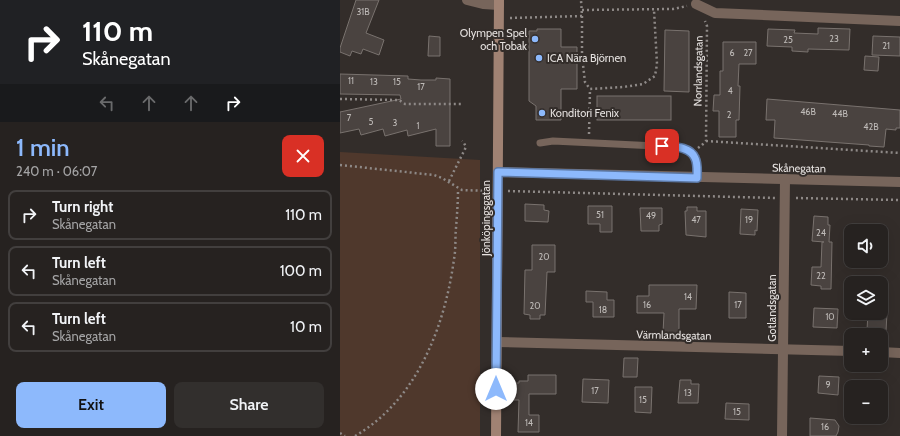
<!DOCTYPE html>
<meta charset="utf-8">
<style>
:root{--surface:#262220;--page:#322f2d;--text:#f1f3f6;--muted:#a4a4a5;--line:#423f3e;--accent:#8db9fc}
body{margin:0;font-family:Cabin,sans-serif;background:var(--page);color:var(--text);height:100vh;display:flex;flex-direction:column;font-size:15px;white-space:nowrap}
*{box-sizing:border-box;margin:0}
p{font-size:13px;color:var(--muted)}
.icon{flex:none;width:22px;height:22px;fill:none;stroke:currentColor;stroke-width:2;stroke-linecap:round;stroke-linejoin:round}
.map{position:relative;flex:1;overflow:hidden}
.sheet{display:flex;flex-direction:column;background:var(--surface);width:340px}
.sheet>*{flex:none}
.hud{background:#202124;color:#fff;overflow:hidden}
.buttons{position:absolute;left:504px;top:224px;display:grid;gap:8px}
.buttons a{display:grid;place-items:center;width:44px;height:44px;border-radius:8px;background:var(--surface);box-shadow:0 4px 16px #0002,0 0 0 1px var(--line);font-size:20px}
.pin{position:absolute;display:grid;place-items:center;width:34px;height:34px;color:#fff;margin:-17px;border-radius:8px;box-shadow:0 2px 6px #0006}
.me{position:absolute;width:44px;margin:-22px;rotate:0deg;stroke-linejoin:round;filter:drop-shadow(0 0 3px #0008)}
.turn{display:flex;align-items:center;gap:14px;height:84px;padding:0 16px;font-size:18px}
.turn .icon{width:52px;height:52px;stroke-width:2.5}
.turn b{display:block;font-size:28px;line-height:34px}
.lanes{display:flex;align-items:center;height:38px;padding:0 16px;background:#0003;justify-content:center;gap:20px;direction:ltr}
.lanes .off{opacity:.35}
.round{display:grid;place-items:center;flex:none;width:42px;height:42px;border-radius:8px;background:var(--page)}
.headline{display:flex;align-items:center;justify-content:space-between;height:68px;padding:0 16px}
h1{font-size:24px;font-weight:600;line-height:30px;color:var(--accent)}
.cta{display:flex;gap:8px;margin-top:auto;padding:8px 16px}
.cta a{flex:1;height:46px;border-radius:8px;background:var(--accent);color:#111;font-size:16px;font-weight:600;line-height:46px;text-align:center}
.cta a+a{background:var(--page);color:var(--text)}
ul{padding:0;list-style:none}
li{display:flex;align-items:center;gap:12px;height:50px;margin:0 8px 6px;padding:0 8px;border:2px solid var(--line);border-radius:8px}
li div{flex:1}
li b{display:block;font-size:15px}
li em{font-style:normal}
main{display:flex;flex:1;min-height:0}
.map>svg:first-child{display:block}
</style>
<main>
<section class="sheet">
<div class="hud">
<div class="turn"><svg class="icon" aria-label="right" viewBox="0 0 24 24"><path d="M7 20v-9h11M14 6l5 5-5 5"/></svg><div><b>110 m</b>Skånegatan</div></div>
<div class="lanes"><svg class="icon off" aria-label="left" viewBox="0 0 24 24"><path d="M17 20v-9H6M10 6l-5 5 5 5"/></svg><svg class="icon off" aria-label="ahead" viewBox="0 0 24 24"><path d="M12 20V5M6 11l6-6 6 6"/></svg><svg class="icon off" aria-label="ahead" viewBox="0 0 24 24"><path d="M12 20V5M6 11l6-6 6 6"/></svg><svg class="icon" aria-label="right" viewBox="0 0 24 24"><path d="M7 20v-9h11M14 6l5 5-5 5"/></svg></div>
</div>
<div class="headline"><div><h1>1 min</h1><p>240 m · 06:07</p></div><a class="round" style="background:#d93025;color:#fff"><svg class="icon" aria-label="close" viewBox="0 0 24 24"><path d="M6 6l12 12M18 6L6 18"/></svg></a></div>
<ul>
<li><svg class="icon" aria-label="right" viewBox="0 0 24 24"><path d="M7 20v-9h11M14 6l5 5-5 5"/></svg><div><b>Turn right</b><p>Skånegatan</p></div><em>110 m</em></li>
<li><svg class="icon" aria-label="left" viewBox="0 0 24 24"><path d="M17 20v-9H6M10 6l-5 5 5 5"/></svg><div><b>Turn left</b><p>Skånegatan</p></div><em>100 m</em></li>
<li><svg class="icon" aria-label="left" viewBox="0 0 24 24"><path d="M17 20v-9H6M10 6l-5 5 5 5"/></svg><div><b>Turn left</b><p>Skånegatan</p></div><em>10 m</em></li>
</ul>
<div class="cta"><a>Exit</a><a>Share</a></div>
</section>
<div class="map">
<svg width="560" height="436" viewBox="0 0 560 436">
<rect width="100%" height="100%" fill="#332d2a"/>
<path fill="#4f382c" d="M 0,152 L 140,160 L 140,436 L 0,436 Z"/>
<g fill="#4a4340" stroke="#79726e">
<path d="M 16,0 L 39,0 L 26,33 L 44,40 L 39,55 L 23,49 L 21,54 L 12,51 L 10,56 L 0,52 L 0,48 Z"/>
<path d="M 478,28 L 510,29 L 509,50 L 468,49 L 468,52 L 452,51 L 452,47 L 427,46 L 428,29 L 455,30 L 454,33 L 478,34 Z"/>
<path d="M 197,29 L 221,29 L 221,47 L 237,47 L 237,89 L 221,89 L 221,120 L 196,120 L 196,106 L 189,101 L 189,31 L 197,31 Z"/>
<path d="M 325,30 L 349,31 L 349,92 L 324,91 Z"/>
<path d="M 89,36 L 100,37 L 100,56 L 88,56 Z"/>
<path d="M 533,36 L 560,37 L 560,56 L 532,55 Z"/>
<path d="M 383,42 L 416,42 L 416,64 L 399,64 L 398,86 L 400,86 L 399,120 L 396,120 L 396,137 L 379,137 L 379,111 L 373,111 L 374,95 L 380,95 L 380,71 L 383,71 Z"/>
<path d="M 525,56 L 539,57 L 538,71 L 524,70 Z"/>
<path d="M 0,74 L 68,76 L 68,79 L 81,80 L 96,80 L 96,78 L 110,79 L 110,146 L 96,146 L 96,129 L 68,136 L 67,130 L 45,136 L 43,129 L 21,135 L 19,129 L 0,133 L 0,112 L 61,99 L 60,95 L 0,94 Z"/>
<rect x="257" y="96" width="74" height="24"/>
<path d="M 427,99 L 560,110 L 560,128 L 556,128 L 556,130 L 546,129 L 544,147 L 529,146 L 529,145 L 434,138 L 435,120 L 426,120 Z"/>
<path d="M 185,204 L 204,205 L 204,210 L 209,211 L 208,222 L 185,221 Z"/>
<path d="M 248,206 L 272,206 L 272,232 L 260,232 L 260,224 L 248,224 Z"/>
<path d="M 347,207 L 357,207 L 357,211 L 366,211 L 366,237 L 346,235 L 345,211 L 347,211 Z"/>
<path d="M 300,208 L 322,208 L 322,224 L 319,225 L 319,231 L 301,231 Z"/>
<path d="M 401,209 L 418,210 L 417,231 L 415,230 L 415,235 L 400,234 Z"/>
<path d="M 474,216 L 488,217 L 488,225 L 490,225 L 489,242 L 492,242 L 491,289 L 481,289 L 481,286 L 471,285 L 472,267 L 481,267 L 482,242 L 484,242 L 472,241 Z"/>
<path d="M 192,245 L 215,245 L 215,272 L 207,272 L 205,315 L 200,315 L 200,319 L 190,319 L 190,315 L 184,314 L 185,270 L 192,270 Z"/>
<path d="M 309,285 L 357,285 L 356,309 L 339,309 L 339,333 L 323,333 L 324,313 L 297,313 L 297,296 L 309,296 Z"/>
<path d="M 246,291 L 267,292 L 267,300 L 274,300 L 274,317 L 253,317 L 253,302 L 246,302 Z"/>
<path d="M 389,292 L 406,293 L 406,318 L 389,318 Z"/>
<path d="M 474,308 L 498,309 L 497,328 L 473,327 Z"/>
<path d="M 528,313 L 547,313 L 546,331 L 527,330 Z"/>
<path d="M 284,358 L 298,358 L 297,377 L 283,377 Z"/>
<path d="M 188,375 L 216,375 L 216,394 L 189,394 L 189,415 L 199,415 L 199,432 L 178,432 L 179,400 L 174,400 L 174,383 L 179,383 L 179,381 L 188,381 Z"/>
<path d="M 479,376 L 499,377 L 498,395 L 478,393 Z"/>
<path d="M 243,379 L 269,380 L 268,403 L 242,402 Z"/>
<path d="M 340,380 L 351,380 L 351,384 L 359,384 L 358,403 L 338,403 Z"/>
<path d="M 295,387 L 312,387 L 311,413 L 295,412 Z"/>
<path d="M 386,403 L 409,404 L 409,420 L 385,419 Z"/>
<path d="M 470,418 L 495,420 L 499,426 L 498,432 L 496,436 L 470,436 Z"/>
</g>
<g fill="none" stroke-linecap="round" stroke-linejoin="round">
<g stroke="#8e8987" stroke-width="2.5" stroke-dasharray="2 3" stroke-linecap="butt">
<path d="M 242,10 L 333,9 L 347,6"/>
<path d="M 242,16 L 242,56 L 245,82 L 250,89 L 283,87 L 303,84 L 315,76 L 317,64 L 314,10"/>
<path d="M 170,18 L 242,16 L 241,0"/>
<path d="M 0,99 L 59,100 L 65,104 L 121,104"/>
<path d="M 249,134 L 250,89"/>
<path d="M 366,141 L 560,153"/>
<path d="M 358,148 L 362,145 L 366,141 L 367,26 L 365,21"/>
<path d="M 0,165 L 94,175 L 102,178 L 122,190 L 147,191"/>
<path d="M 109,181 L 126,147 L 124,143 L 122,141"/>
<path d="M 168,191 L 435,198"/>
<path d="M 456,198 L 560,200"/>
<path d="M 0,433 L 5,436"/>
<path d="M 15,436 C 77,400 105,326 114,259 C 116,249 115,238 116,228 C 117,215 118,202 118,189"/>
</g>
<path stroke="#77655b" stroke-width="7" d="M 200,143 L 213,141 L 337,147 L 348,151 L 355,157 L 357,178"/>
<g stroke="#77655b" stroke-width="10">
<path d="M 127,0 L 143,4 L 159,5"/>
<path d="M 356,4 L 375,13 L 560,21"/>
<path d="M 158,172 L 560,182"/>
<path d="M 157,342 L 511,351"/>
<path d="M 541,352 L 560,353"/>
<path d="M 442,436 L 445,179"/>
</g>
<path stroke="#a08273" stroke-width="10" d="M 156,436 L 159,0"/>
</g>
<g fill="none" stroke-linecap="round" stroke-linejoin="round">
<defs>
<path id="route" d="M 156,389 L 158,172 L 357,178 C 357,172 358,164 355,158 C 350,146 333,147 322,146"/>
</defs>
<use href="#route" stroke="#5c78a4" stroke-width="10"/>
<use href="#route" stroke="#8db9fc" stroke-width="7"/>
</g>
<g fill="#8db9fc" stroke="#332d2a" stroke-width="1.5">
<circle cx="195" cy="39" r="4"/>
<circle cx="199" cy="58" r="4"/>
<circle cx="202" cy="113" r="4"/>
</g>
<g text-anchor="middle" stroke-width="4" stroke-linejoin="round" paint-order="stroke">
<g font-size="9" fill="#bebab7">
<text x="23" y="15">31B</text>
<text x="494" y="42">23</text>
<text x="448" y="43">25</text>
<text x="546" y="49">21</text>
<text x="392" y="56">6</text>
<text x="408" y="56">27</text>
<text x="11" y="84">11</text>
<text x="34" y="85">13</text>
<text x="57" y="85">15</text>
<text x="81" y="90">17</text>
<text x="390" y="94">4</text>
<text x="468" y="115">46B</text>
<text x="500" y="117">44B</text>
<text x="389" y="118">2</text>
<text x="9" y="121">7</text>
<text x="31" y="125">5</text>
<text x="55" y="126">3</text>
<text x="78" y="129">1</text>
<text x="531" y="130">42B</text>
<text x="260" y="218">51</text>
<text x="311" y="219">49</text>
<text x="356" y="223">47</text>
<text x="409" y="223">19</text>
<text x="481" y="236">24</text>
<text x="204" y="260">20</text>
<text x="481" y="279">22</text>
<text x="348" y="300">14</text>
<text x="307" y="308">16</text>
<text x="398" y="308">17</text>
<text x="195" y="309">20</text>
<text x="263" y="313">18</text>
<text x="490" y="320">10</text>
<text x="488" y="388">9</text>
<text x="255" y="394">17</text>
<text x="348" y="396">13</text>
<text x="303" y="403">15</text>
<text x="397" y="415">15</text>
<text x="189" y="426">14</text>
<text x="485" y="430">16</text>
</g>
<g font-size="11" fill="#e5e1df" stroke="#332d2a" text-anchor="start">
<text x="187" y="37" text-anchor="end">Olympen Spel<tspan x="187" dy="13">och Tobak</tspan></text>
<text x="207" y="62">ICA Nära Björnen</text>
<text x="210" y="117">Konditori Fenix</text>
</g>
<g font-size="11" fill="#e5e1df" stroke="#332d2a">
<text transform="translate(358 71) rotate(-89)" y="4">Norrlandsgatan</text>
<text transform="translate(459 168) rotate(1)" y="4">Skånegatan</text>
<text transform="translate(146 218) rotate(-90)" y="4">Jönköpingsgatan</text>
<text transform="translate(432 308) rotate(-90)" y="4">Gotlandsgatan</text>
<text transform="translate(334 335) rotate(1)" y="4">Värmlandsgatan</text>
</g>
</g>
</svg>
<div class="buttons">
<a><svg class="icon" aria-label="sound" viewBox="0 0 24 24"><path d="M4 9h4l5-4v14l-5-4H4zM17 9q2 3 0 6"/></svg></a>
<a><svg class="icon" aria-label="layers" viewBox="0 0 24 24"><path d="M12 4l9 5-9 5-9-5zM3 14l9 5 9-5"/></svg></a>
<a>+</a>
<a>−</a>
</div>
<div class="pin" style="left:322px;top:146px;background:#d93025"><svg class="icon" aria-label="arrive" viewBox="0 0 24 24"><path d="M6 21V4h12l-3 4 3 4H6"/></svg></div>
<svg class="me" style="left:156px;top:389px" viewBox="-20 -20 40 40"><circle r="19" fill="#fff"/><path d="M0-13L10 11 0 6-10 11z" fill="#8db9fc"/></svg>
</div>
</main>
